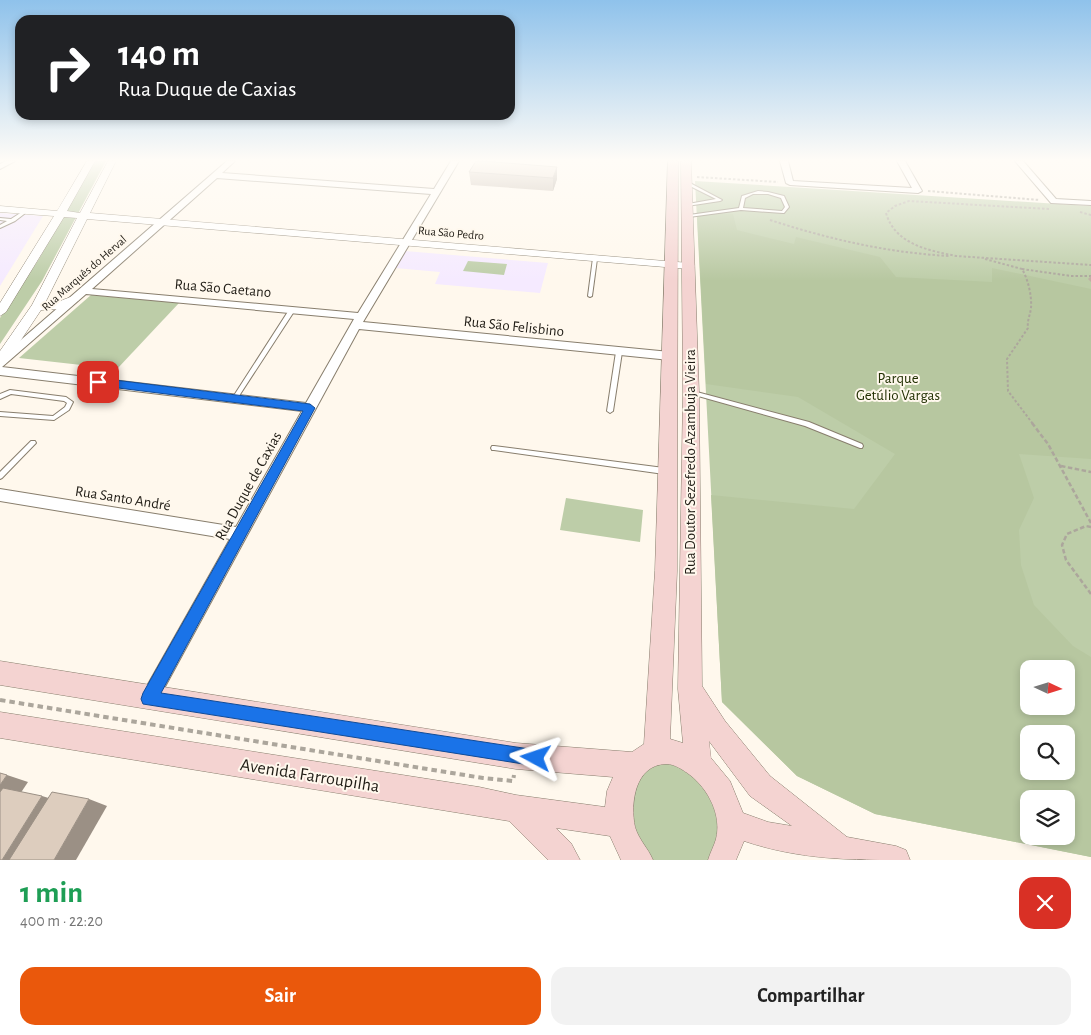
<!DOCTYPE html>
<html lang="pt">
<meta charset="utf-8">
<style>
:root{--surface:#fff;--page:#f2f2f2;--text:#222;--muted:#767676;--accent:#ea580c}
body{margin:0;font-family:"Alegreya Sans",sans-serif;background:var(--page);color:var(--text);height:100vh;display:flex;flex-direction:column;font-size:19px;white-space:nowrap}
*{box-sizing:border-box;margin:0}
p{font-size:16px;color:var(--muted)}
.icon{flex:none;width:28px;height:28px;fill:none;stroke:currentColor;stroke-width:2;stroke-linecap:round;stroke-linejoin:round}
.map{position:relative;height:860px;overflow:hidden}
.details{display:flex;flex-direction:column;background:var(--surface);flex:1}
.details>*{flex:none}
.top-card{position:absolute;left:15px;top:15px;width:500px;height:105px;border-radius:15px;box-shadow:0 2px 8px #0003;background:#202124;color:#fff;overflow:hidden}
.needle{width:32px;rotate:94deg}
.fabs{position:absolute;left:1020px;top:660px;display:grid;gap:10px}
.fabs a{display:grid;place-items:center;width:55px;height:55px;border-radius:10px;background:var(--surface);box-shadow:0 2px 8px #0003;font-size:25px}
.pin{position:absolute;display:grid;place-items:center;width:42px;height:42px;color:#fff;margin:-21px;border-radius:10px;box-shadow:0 2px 8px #0006}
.me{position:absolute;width:55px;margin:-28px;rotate:275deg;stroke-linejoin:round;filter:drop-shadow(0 0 4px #0008)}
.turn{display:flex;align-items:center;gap:18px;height:105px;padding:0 20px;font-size:22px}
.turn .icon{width:65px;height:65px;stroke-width:2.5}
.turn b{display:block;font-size:35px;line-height:42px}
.round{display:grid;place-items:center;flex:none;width:52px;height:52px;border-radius:15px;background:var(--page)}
.head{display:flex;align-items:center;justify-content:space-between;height:85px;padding:0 20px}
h1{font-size:30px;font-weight:700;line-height:38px;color:#1e9e55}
.button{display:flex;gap:10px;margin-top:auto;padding:10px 20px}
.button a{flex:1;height:58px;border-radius:15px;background:var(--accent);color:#fff;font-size:20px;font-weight:700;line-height:58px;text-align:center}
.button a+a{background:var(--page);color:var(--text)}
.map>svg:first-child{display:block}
</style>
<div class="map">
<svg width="1091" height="860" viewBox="0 0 1091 860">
<rect width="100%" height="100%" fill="#fff8ed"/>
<g fill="#f5eaff">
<path d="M 0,213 L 43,216 L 0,286 Z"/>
<path d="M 405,251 L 548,263 L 540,293 L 435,284 L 440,272 L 395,268 Z"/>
</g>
<g fill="#bdcda8" fill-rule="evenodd">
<path d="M 94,161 L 106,161 L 42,281 L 0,344 L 0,318 L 39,259 Z"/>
<path d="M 695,181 L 1091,206 L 1091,857 L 875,814 L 797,776 L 722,702 ZM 1029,669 L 1066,669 L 1066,706 L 1029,706 ZM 1029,734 L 1066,734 L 1066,771 L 1029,771 ZM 1029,799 L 1066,799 L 1066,836 L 1029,836 Z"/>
<path d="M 468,261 L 507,264 L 504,275 L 463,271 Z"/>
<path d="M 91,295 L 179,303 L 117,369 L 19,358 Z"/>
<path d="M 566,498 L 643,510 L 640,542 L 560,530 Z"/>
<path d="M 659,762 L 694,769 L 722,822 L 709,860 L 651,860 L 641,849 L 628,799 L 640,772 Z"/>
</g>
<path fill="#b7c7a0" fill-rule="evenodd" d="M 697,213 L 733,214 L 737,230 L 794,244 L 796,237 L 880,257 L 896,277 L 992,282 L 992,268 L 1091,289 L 1091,459 L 1019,454 L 1034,498 L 1019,530 L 1021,565 L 1034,605 L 1073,646 L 1091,657 L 1091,857 L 875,814 L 797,776 L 722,702 L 711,495 L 854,509 L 895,454 L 798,397 L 706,384 ZM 1029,669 L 1066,669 L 1066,706 L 1029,706 ZM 1029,734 L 1066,734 L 1066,771 L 1029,771 ZM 1029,799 L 1066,799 L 1066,836 L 1029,836 Z"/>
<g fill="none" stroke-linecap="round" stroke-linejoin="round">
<defs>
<g id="service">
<path d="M 686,182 L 688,182 L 722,200 L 720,201 L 687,206 L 686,205 L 688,204 L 716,199 L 686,184 Z"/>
<path d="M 758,191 L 768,192 L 784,196 L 789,207 L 784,213 L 783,213 L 741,210 L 689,217 L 687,216 L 689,215 L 739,208 L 742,196 ZM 753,194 L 768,194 L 781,198 L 785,207 L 782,211 L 743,208 L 745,198 Z"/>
<path d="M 25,210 L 28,211 L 15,221 L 0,228 L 0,225 L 7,221 L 0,220 L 0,218 L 11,219 Z"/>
<path d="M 593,258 L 595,258 L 597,259 L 592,296 L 590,297 L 588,296 Z"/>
<path d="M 292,308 L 295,310 L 237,399 L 233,399 L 232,398 L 233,397 L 289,310 Z"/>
<path d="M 619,350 L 622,352 L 613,411 L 610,413 L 607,411 L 616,352 Z"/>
<path d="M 10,390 L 66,397 L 73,402 L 69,410 L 54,420 L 0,416 L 0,412 L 53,416 L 65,407 L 67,403 L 64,401 L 11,394 L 0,399 L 0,394 Z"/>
<path d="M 693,391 L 809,422 L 862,444 L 863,446 L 862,448 L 860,448 L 805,426 L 691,394 L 690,393 Z"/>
<path d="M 31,441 L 35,441 L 36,443 L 2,478 L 0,479 L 0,472 Z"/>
<path d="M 492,446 L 494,446 L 664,468 L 666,469 L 667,471 L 666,473 L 664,474 L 494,450 L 492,450 L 491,448 Z"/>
</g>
<g id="minor">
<path d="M 6,161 L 15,161 L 0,169 L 0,164 Z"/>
<path d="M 227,161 L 235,161 L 222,173 L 434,189 L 451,161 L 459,161 L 363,322 L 670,352 L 676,356 L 670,360 L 359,329 L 155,705 L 149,708 L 143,705 L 140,699 L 143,693 L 230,539 L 0,501 L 0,489 L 236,527 L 302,411 L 0,375 L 0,358 ZM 217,178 L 431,194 L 358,313 L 92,289 ZM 86,294 L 354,319 L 306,403 L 2,367 Z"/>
<path d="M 780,161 L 788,161 L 793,181 L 912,188 L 897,161 L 905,161 L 922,191 L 918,193 L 790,185 L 786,183 Z"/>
<path d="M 1015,161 L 1023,161 L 1056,199 L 1091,201 L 1091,205 L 1051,203 Z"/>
</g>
<path id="tertiary" d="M 87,161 L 95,161 L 67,211 L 80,213 L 108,161 L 116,161 L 90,213 L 689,263 L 695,266 L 689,269 L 87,219 L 45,303 L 55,303 L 73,296 L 79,300 L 60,309 L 41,310 L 5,364 L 0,365 L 0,351 L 32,305 L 77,218 L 64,217 L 6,312 L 0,316 L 0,303 L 54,216 L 0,212 L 0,206 L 57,211 Z"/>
<path id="secondary" d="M 668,161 L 678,161 L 677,571 L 670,739 L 683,743 L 678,689 L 683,393 L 681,161 L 691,161 L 699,393 L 702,686 L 725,721 L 770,776 L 847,837 L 896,846 L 906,850 L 910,860 C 850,860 801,860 744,841 L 736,860 L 708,860 C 710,853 714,846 716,839 C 722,815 708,789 690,775 C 683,770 675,764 666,764 C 635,765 630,803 635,827 C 639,840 648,848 653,860 L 621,860 L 610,836 L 556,828 L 571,843 L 580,860 L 548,860 L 509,821 L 0,738 L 0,712 L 479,787 L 516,795 L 605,807 L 607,791 L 613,777 L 516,769 L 0,685 L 0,661 L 516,743 L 632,752 L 644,744 L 655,571 ZM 709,741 L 750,796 L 792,826 L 768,822 L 743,813 L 730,781 L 711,758 Z"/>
</defs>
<use href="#service" stroke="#887e6d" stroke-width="2"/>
<use href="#minor" stroke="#887e6d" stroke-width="2"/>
<use href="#tertiary" stroke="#887e6d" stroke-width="1"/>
<use href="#secondary" stroke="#887e6d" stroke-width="1"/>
<g stroke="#aca69c" stroke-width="2" stroke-dasharray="2.5 2" stroke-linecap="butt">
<path d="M 697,177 L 778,182"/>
<path d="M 928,191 L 1040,200"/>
<path d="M 1049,209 L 909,201 L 895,206 L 886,213 C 895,244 927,250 956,256 L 1091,265"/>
<path d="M 1080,212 L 1091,215"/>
<path d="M 770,220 C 829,239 888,253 950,256"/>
<path d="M 985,259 L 1022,269 C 1028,279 1032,296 1031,308 C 1030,316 1027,320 1028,328 L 1007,359 L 1008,391 L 1033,424"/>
<path d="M 1022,269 L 1071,276 L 1091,276"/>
</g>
<g stroke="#aca69c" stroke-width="2.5" stroke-dasharray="4.5 2.5" stroke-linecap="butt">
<path d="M 1032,423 L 1048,444 L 1091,523"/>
<path d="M 1061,466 L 1091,472"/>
<path d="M 1091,527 L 1086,526 L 1067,534 L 1062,545 L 1066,560 L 1091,594"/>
</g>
<path stroke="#aca69c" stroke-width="4" stroke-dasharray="5.5 4" stroke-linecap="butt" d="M 0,700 L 483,778 L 513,781 L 514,775"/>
<use href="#service" fill="#fff" fill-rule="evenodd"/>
<use href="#minor" fill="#fff" fill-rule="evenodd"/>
<use href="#tertiary" fill="#fff" fill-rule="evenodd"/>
<use href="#secondary" fill="#f4d3d1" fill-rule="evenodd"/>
</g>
<g fill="#beb0a3">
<path d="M 476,161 L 557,179 L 553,191 L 471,185 L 469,172 Z"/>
<path d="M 1091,276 L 1091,282 L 1088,279 Z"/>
</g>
<g fill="#9b9085">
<path d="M 557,167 L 557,179 L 553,191 L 553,178 Z"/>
<path d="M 7,775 L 28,782 L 0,824 L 0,785 Z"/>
<path d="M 42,796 L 62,802 L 27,860 L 2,860 Z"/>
<path d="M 89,799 L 107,806 L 76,860 L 54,860 Z"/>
</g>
<g fill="#ddcdbe" stroke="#9b9085">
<path d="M 476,161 L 482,161 L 557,167 L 553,178 L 469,172 Z"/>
<path d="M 0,773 L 7,775 L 0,785 Z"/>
<path d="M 3,788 L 42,796 L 2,860 L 0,860 L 0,792 Z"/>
<path d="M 52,792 L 89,799 L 54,860 L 9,860 Z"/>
</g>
<linearGradient id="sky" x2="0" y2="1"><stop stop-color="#8fc2eb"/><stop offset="0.57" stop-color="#fffcf7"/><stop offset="1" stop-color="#fffcf7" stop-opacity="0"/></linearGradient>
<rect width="1091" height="281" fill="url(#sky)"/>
<path fill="#1a73e8" stroke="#114b97" d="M 98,378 L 310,404 L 315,408 L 161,693 L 536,750 L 542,752 L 545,758 L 542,764 L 536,766 L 143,704 L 141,699 L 143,693 L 303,411 L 94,385 L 94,379 Z"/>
<g text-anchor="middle" stroke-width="4" stroke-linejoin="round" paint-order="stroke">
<g font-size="12" fill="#211d16" stroke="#fff8ed">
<text transform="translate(451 233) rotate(5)" y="4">Rua São Pedro</text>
<text transform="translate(84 273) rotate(-41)" y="4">Rua Marquês do Herval</text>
</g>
<g font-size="15" fill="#211d16" stroke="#fff8ed">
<text transform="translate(223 288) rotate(5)" y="5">Rua São Caetano</text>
<text transform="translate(514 326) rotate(6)" y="5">Rua São Felisbino</text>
<text transform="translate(690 462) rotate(-90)" y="5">Rua Doutor Sezefredo Azambuja Vieira</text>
<text transform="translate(248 486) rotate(-61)" y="5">Rua Duque de Caxias</text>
<text transform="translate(123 498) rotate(9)" y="5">Rua Santo André</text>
</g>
<g font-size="15" fill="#233104" stroke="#fff8ed">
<text x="898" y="383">Parque<tspan x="898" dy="17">Getúlio Vargas</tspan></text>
</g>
<g font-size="18" fill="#211d16" stroke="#fff8ed">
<text transform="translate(310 775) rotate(9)" y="6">Avenida Farroupilha</text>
</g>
</g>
</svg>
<div class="fabs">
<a><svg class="needle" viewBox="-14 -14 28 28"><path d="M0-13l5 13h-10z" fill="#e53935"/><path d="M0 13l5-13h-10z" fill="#767676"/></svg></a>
<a><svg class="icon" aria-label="search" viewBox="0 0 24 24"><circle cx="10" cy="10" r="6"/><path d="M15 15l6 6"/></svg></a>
<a><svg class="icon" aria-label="layers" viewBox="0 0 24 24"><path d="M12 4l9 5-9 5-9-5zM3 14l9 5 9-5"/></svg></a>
</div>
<div class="pin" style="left:98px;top:382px;background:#d93025"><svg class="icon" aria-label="arrive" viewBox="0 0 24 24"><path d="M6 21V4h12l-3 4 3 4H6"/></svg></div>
<svg class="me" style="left:536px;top:758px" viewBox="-20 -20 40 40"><path d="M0-17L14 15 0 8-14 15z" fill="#1a73e8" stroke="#fff" stroke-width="4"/></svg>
<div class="top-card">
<div class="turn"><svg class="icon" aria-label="right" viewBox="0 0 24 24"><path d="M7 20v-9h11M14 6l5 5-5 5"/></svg><div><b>140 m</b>Rua Duque de Caxias</div></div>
</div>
</div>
<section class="details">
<div class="head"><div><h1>1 min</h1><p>400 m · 22:20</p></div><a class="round" style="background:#d93025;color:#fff"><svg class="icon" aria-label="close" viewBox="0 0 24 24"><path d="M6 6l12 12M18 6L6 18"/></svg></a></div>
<div class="button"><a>Sair</a><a>Compartilhar</a></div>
</section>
